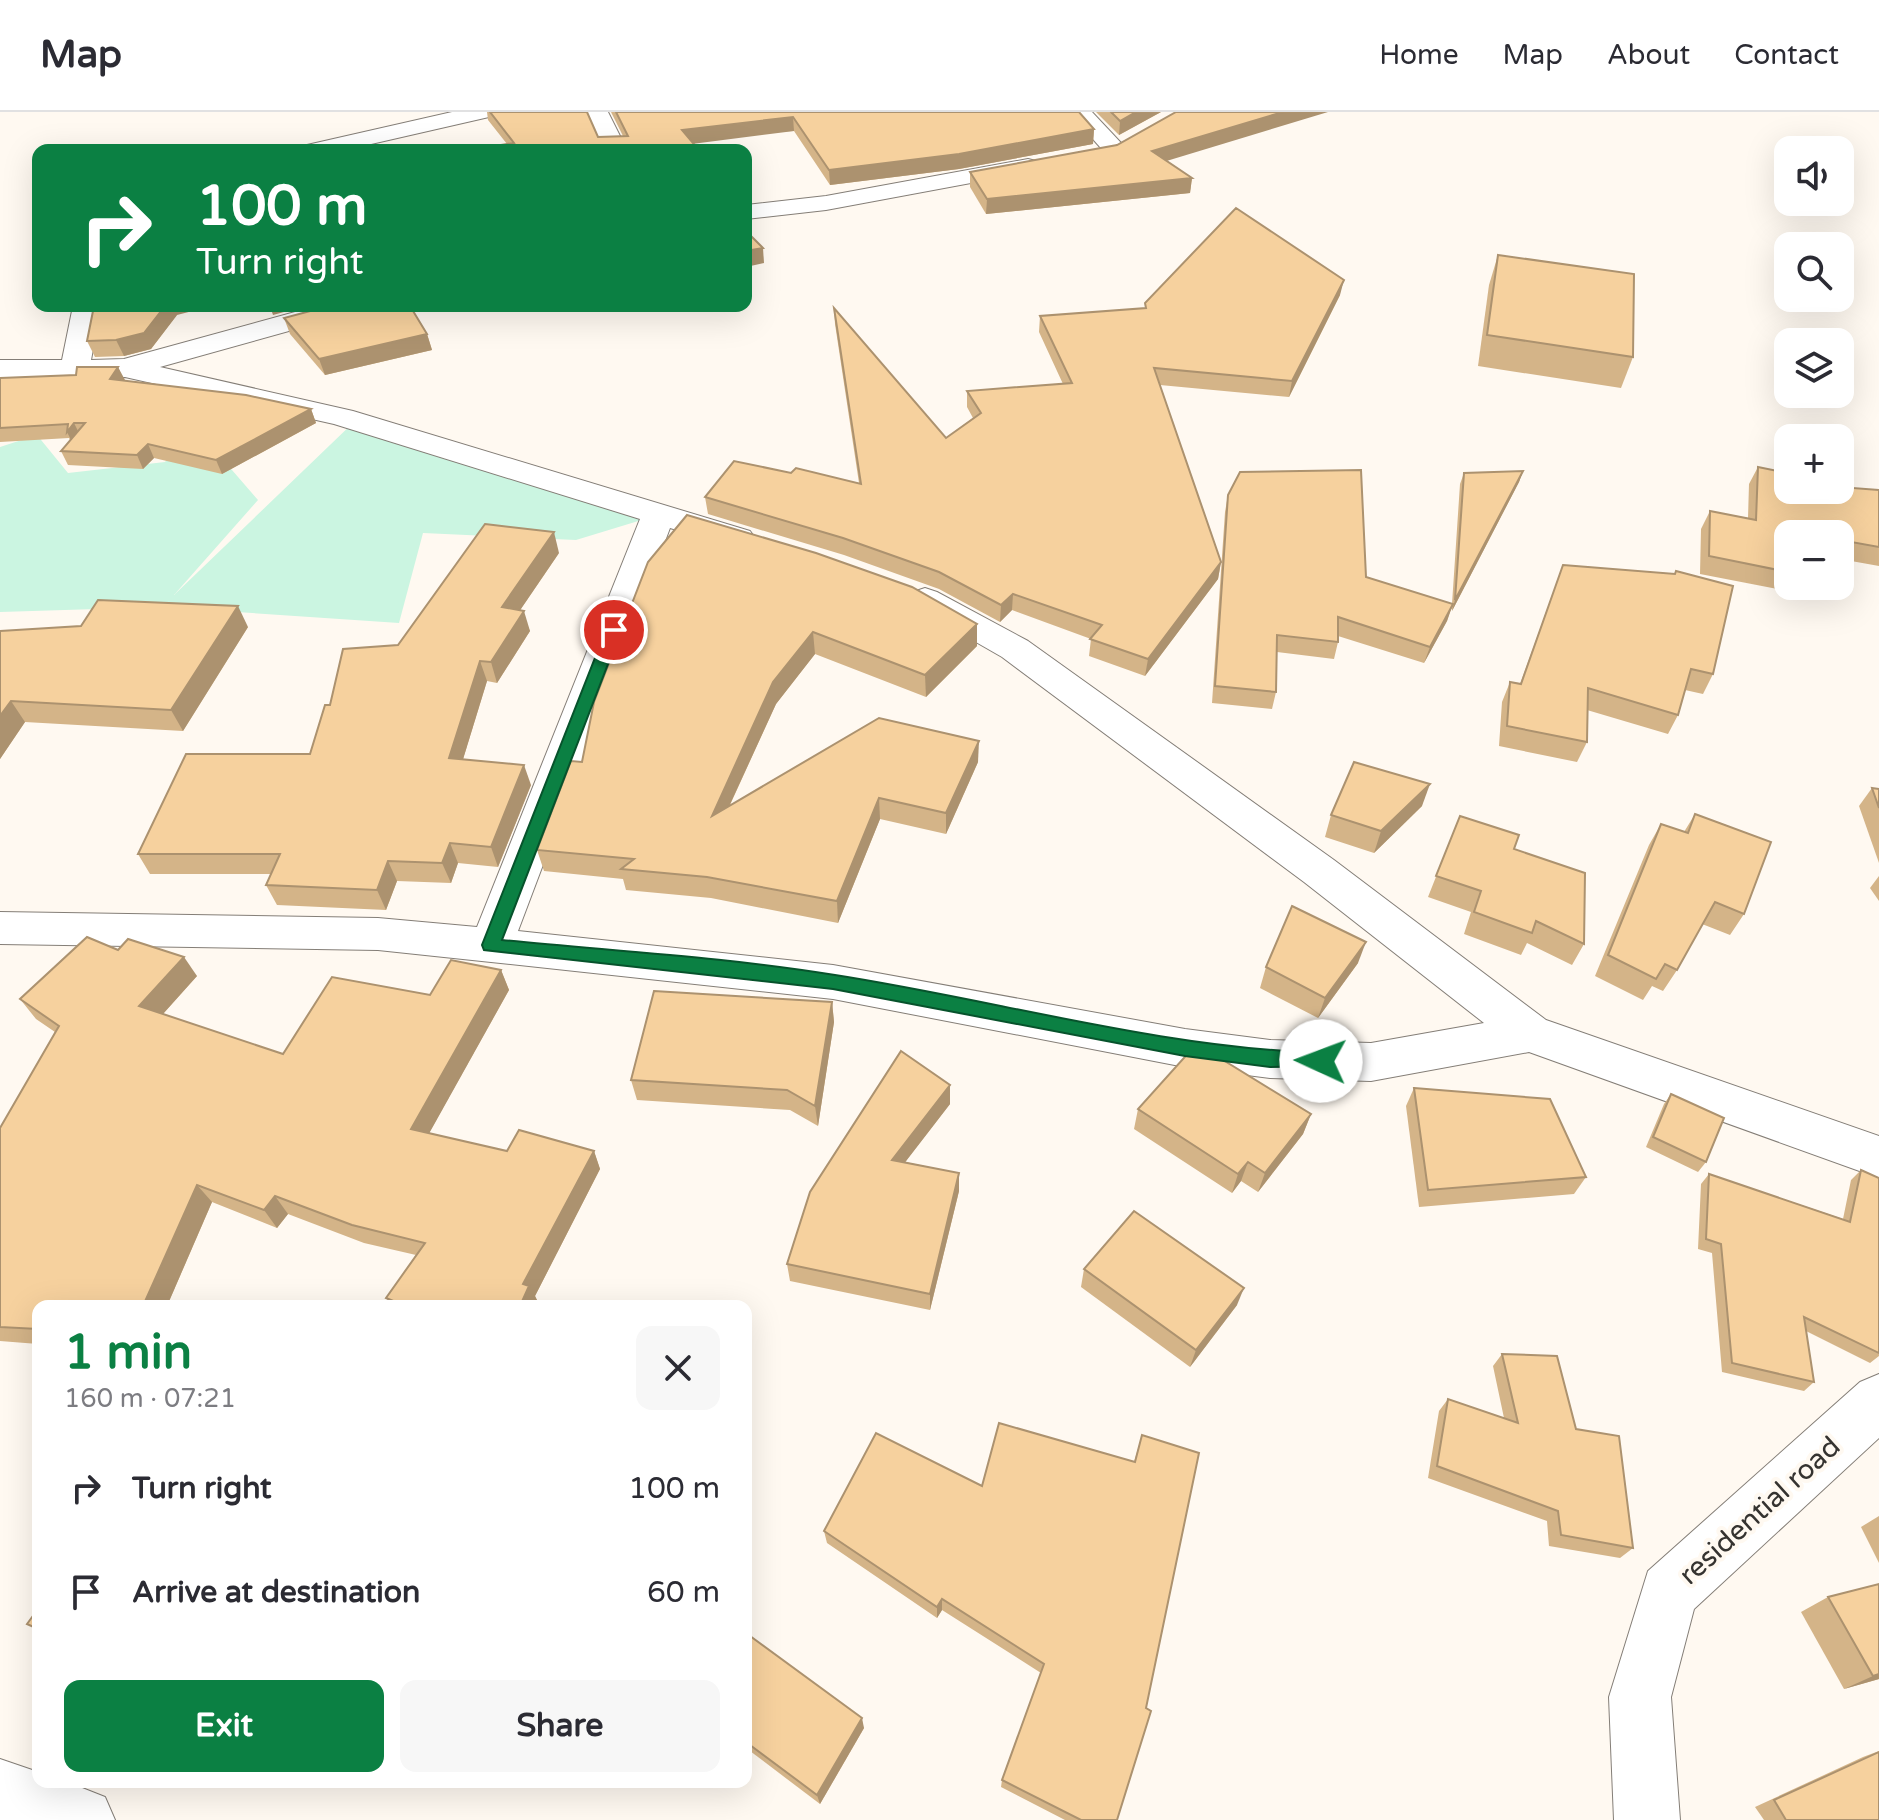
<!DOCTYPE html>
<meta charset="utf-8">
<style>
:root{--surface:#fff;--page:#f7f7f7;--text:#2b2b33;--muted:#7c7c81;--line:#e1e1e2;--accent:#0b8043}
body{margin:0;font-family:"Varela Round",sans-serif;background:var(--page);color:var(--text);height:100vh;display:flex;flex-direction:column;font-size:30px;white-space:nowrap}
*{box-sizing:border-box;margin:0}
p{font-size:26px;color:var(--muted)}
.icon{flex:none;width:44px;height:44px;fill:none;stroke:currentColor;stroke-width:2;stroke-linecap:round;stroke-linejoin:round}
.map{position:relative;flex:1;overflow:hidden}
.drawer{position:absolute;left:32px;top:1188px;width:720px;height:488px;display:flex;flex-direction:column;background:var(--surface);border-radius:16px;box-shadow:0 8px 32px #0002}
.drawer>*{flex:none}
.hud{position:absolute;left:32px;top:32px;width:720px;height:168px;border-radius:16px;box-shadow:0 8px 32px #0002;background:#0b8043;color:#fff;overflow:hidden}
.tools{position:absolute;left:1774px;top:24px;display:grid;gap:16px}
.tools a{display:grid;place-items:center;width:80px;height:80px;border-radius:16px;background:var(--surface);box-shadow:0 8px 32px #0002;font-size:40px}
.pin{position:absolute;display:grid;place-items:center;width:68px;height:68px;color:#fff;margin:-34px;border:4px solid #fff;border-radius:50%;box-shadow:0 2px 8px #0007}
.me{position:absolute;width:88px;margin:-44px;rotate:272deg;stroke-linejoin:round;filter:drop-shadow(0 0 6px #0008)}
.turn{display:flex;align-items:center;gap:28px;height:168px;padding:0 32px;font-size:36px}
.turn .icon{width:104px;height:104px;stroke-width:2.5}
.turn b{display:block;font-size:56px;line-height:68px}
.round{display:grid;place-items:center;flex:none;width:84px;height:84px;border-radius:16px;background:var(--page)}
.headline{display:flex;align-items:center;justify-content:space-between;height:136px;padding:0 32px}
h1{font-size:48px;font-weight:700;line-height:60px;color:var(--accent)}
.button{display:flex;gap:16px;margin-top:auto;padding:16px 32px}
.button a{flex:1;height:92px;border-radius:16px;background:var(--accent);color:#fff;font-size:32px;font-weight:700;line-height:92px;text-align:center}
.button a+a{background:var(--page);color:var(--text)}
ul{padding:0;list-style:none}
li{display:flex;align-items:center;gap:24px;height:104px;padding:0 32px}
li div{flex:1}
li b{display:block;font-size:30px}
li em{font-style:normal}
header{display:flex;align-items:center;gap:48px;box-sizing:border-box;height:112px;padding:0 40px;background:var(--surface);border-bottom:2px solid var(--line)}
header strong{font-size:38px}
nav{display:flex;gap:44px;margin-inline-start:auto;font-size:28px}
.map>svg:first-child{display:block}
</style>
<header>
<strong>Map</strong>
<nav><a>Home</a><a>Map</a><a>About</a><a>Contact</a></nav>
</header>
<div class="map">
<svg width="1879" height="1708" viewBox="0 0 1879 1708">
<rect width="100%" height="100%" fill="#fff9f1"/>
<path fill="#cbf5e1" d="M 213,290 L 219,343 L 258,388 L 174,483 L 356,308 L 658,403 L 576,428 L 423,421 L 399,511 L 162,495 L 0,500 L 0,335 L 37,323 L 68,361 L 165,350 Z"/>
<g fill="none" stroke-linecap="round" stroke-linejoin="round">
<defs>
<g id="street">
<path d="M 452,0 L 492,0 L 489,5 L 345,38 L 303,38 L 307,33 Z"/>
<path d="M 586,0 L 608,0 L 627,38 L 603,38 Z"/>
<path d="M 1069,0 L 1092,0 L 1123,33 L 1127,38 L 1123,43 L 1107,43 Z"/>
<path d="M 1028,47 L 1036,49 L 1040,54 L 1036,59 L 826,98 L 746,107 L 746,93 L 826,84 Z"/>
<path d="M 73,194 L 101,194 L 91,248 L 124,247 L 317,194 L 361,194 L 357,200 L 160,255 L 353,299 L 750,419 L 755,426 L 750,433 L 738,436 L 670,416 L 518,819 L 833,853 L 1185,917 L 1270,928 L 1371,931 L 1484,911 L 1304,770 L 1002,545 L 913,494 L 908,487 L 913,480 L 925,476 L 937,480 L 1028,529 L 1334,748 L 1546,908 L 1879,1024 L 1879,1066 L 1529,940 L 1371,969 L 1270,966 L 1185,955 L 833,887 L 491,850 L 378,838 L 0,832 L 0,800 L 378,806 L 477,815 L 640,407 L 334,312 L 125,265 L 0,266 L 0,248 L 62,248 Z"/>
<path d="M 1879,1262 L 1879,1326 L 1694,1497 L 1671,1585 L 1680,1708 L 1614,1708 L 1609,1585 L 1648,1459 L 1860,1270 Z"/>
<path d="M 0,1647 L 38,1660 L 38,1670 L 67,1670 L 105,1685 L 115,1708 L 0,1708 Z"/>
</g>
</defs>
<use href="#street" stroke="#847e77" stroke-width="2"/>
<use href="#street" fill="#fff" fill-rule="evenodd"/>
</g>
<g fill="#d4b488">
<path d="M 487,0 L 587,0 L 598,25 L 623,24 L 611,0 L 1079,0 L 1094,17 L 1093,32 L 959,57 L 830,73 L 794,19 L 507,32 L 488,8 Z"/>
<path d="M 1096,0 L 1161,0 L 1119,23 Z"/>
<path d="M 1117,33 L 1166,49 L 1192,66 L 1190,81 L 986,102 L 970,75 L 970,60 Z"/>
<path d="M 1498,143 L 1633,245 L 1621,276 L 1478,254 L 1489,173 Z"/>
<path d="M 1340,183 L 1289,285 L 1160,273 L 1221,450 L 1218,467 L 1145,564 L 1089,544 L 1091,527 L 1012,498 L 1000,510 L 939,477 L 844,443 L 708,402 L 705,385 L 791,361 L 859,371 L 835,212 L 834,196 L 946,326 L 973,306 L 967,295 L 967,279 L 1063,272 L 1039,220 L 1040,204 L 1145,196 L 1145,191 Z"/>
<path d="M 177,203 L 151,237 L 124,244 L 95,245 L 87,229 Z"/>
<path d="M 284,206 L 427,222 L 432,238 L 325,263 L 290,222 Z"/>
<path d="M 118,255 L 124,269 L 311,297 L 316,311 L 222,362 L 154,346 L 143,357 L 68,353 L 61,339 L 70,328 L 69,326 L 0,330 L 0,266 L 76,263 Z"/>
<path d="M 1758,355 L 1788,378 L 1879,378 L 1879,454 L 1840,447 L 1840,422 L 1788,422 L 1788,474 L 1813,474 L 1808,483 L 1700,462 L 1701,417 L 1710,399 L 1748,406 L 1749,372 Z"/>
<path d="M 1523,359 L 1519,370 L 1452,499 L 1452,493 L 1447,509 L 1424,551 L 1338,524 L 1338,530 L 1334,547 L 1277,540 L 1276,580 L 1272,597 L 1212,591 L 1225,400 L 1228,383 L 1366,465 L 1452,492 L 1460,372 L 1464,361 Z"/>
<path d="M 559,441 L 520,498 L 530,519 L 497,571 L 487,569 L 463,647 L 531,673 L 498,755 L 458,751 L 451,771 L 397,769 L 386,798 L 277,793 L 266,773 L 271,762 L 150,762 L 138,742 L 310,642 L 330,593 L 398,533 Z"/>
<path d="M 648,450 L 977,512 L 977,534 L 926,585 L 815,542 L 776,592 L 730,693 L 978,650 L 946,722 L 880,707 L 838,811 L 711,786 L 626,778 L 623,767 L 544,759 L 537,738 L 582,650 Z"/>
<path d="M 1563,453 L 1713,562 L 1703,582 L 1685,578 L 1678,603 L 1668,622 L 1587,598 L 1587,630 L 1577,650 L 1499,634 L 1502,590 L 1510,570 L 1520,572 Z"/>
<path d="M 248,515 L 183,619 L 25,610 L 0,647 L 0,519 Z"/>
<path d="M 1872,676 L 1879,677 L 1879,751 L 1859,694 Z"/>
<path d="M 1422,694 L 1374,741 L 1325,725 L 1331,703 Z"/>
<path d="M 1695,702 L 1744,802 L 1730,823 L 1702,812 L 1677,858 L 1663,879 L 1652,874 L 1643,888 L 1595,864 L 1649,733 L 1661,712 L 1684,720 Z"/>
<path d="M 1460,704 L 1514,737 L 1584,832 L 1572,853 L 1527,831 L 1521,843 L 1464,822 L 1471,800 L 1428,785 Z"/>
<path d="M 1879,764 L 1879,789 L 1870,776 Z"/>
<path d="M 118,838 L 197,864 L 163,902 L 283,942 L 430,883 L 501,858 L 509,878 L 429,1021 L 507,1039 L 594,1039 L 600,1057 L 535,1184 L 538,1190 L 536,1194 L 392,1194 L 386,1186 L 416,1143 L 364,1131 L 288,1102 L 277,1116 L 212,1090 L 167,1194 L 38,1194 L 38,1232 L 0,1229 L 0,1016 L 55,920 L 36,907 L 20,887 Z"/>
<path d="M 1358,851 L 1318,906 L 1260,876 L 1266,855 Z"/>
<path d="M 832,890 L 834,910 L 818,1014 L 790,998 L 637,988 L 631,968 Z"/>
<path d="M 950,973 L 950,992 L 905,1050 L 959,1061 L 959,1079 L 930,1198 L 790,1169 L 787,1152 Z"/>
<path d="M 1414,976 L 1586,1065 L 1574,1082 L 1419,1095 L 1406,994 Z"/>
<path d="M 1671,982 L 1706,1050 L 1698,1060 L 1646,1035 L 1664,992 Z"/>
<path d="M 1138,997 L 1311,1002 L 1303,1022 L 1258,1080 L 1241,1069 L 1232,1081 L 1134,1017 Z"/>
<path d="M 1861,1058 L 1879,1066 L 1879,1244 L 1870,1251 L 1806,1219 L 1814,1270 L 1804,1279 L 1722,1260 L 1712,1141 L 1698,1137 L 1701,1072 L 1709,1062 L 1843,1107 L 1851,1068 Z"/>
<path d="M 1084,1157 L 1237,1193 L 1190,1255 L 1081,1175 Z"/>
<path d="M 1502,1242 L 1576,1317 L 1633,1436 L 1620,1446 L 1549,1434 L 1547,1409 L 1428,1366 L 1439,1299 L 1448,1287 L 1504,1306 L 1493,1254 Z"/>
<path d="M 1142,1323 L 1117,1708 L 1065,1708 L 1001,1675 L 1002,1668 L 1041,1561 L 942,1498 L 937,1506 L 827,1431 L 824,1419 L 982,1374 L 1134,1350 Z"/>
<path d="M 1879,1404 L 1879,1451 L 1861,1415 Z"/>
<path d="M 1828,1485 L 1879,1567 L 1844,1577 L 1801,1500 Z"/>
<path d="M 746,1521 L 864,1616 L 820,1692 L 746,1636 Z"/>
<path d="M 1879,1639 L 1879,1708 L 1764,1708 L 1755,1695 L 1863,1645 Z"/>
</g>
<g fill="#ac926f">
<path d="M 1136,0 L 1161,0 L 1119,23 L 1120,9 Z"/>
<path d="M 1283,0 L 1328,0 L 1150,54 L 1152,39 Z"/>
<path d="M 793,5 L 794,19 L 684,33 L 682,18 Z"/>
<path d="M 1094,17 L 1093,32 L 959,57 L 830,73 L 829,58 Z"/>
<path d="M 1192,66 L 1190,81 L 986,102 L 987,87 Z"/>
<path d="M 763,136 L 764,151 L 746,155 L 746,139 Z"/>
<path d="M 1344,168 L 1340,183 L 1289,285 L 1292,269 Z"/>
<path d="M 165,194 L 212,194 L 177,203 L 151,237 L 124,244 L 116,228 Z"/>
<path d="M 270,194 L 306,194 L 273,203 Z"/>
<path d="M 427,222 L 432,238 L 325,263 L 319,247 Z"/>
<path d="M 118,255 L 125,268 L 116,281 L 110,267 Z"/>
<path d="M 311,297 L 316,311 L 222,362 L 216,348 Z"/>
<path d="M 74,311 L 81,325 L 74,334 L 67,320 Z"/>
<path d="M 148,332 L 154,346 L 143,357 L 137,343 Z"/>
<path d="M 1523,359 L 1519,370 L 1452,499 L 1455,488 Z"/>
<path d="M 554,420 L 559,441 L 508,516 L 502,495 Z"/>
<path d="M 1221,450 L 1218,467 L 1145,564 L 1148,547 Z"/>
<path d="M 1013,482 L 1012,498 L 1000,510 L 1001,493 Z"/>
<path d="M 1453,492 L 1447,509 L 1424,551 L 1430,535 Z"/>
<path d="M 238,494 L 248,515 L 183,619 L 171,598 Z"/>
<path d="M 524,499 L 530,519 L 497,571 L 491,550 Z"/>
<path d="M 977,512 L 977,534 L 926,585 L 925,563 Z"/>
<path d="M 813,520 L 815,542 L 776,592 L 715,725 L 712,704 L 773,570 Z"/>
<path d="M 480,549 L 487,569 L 457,667 L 449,646 Z"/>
<path d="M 11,589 L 25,610 L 0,647 L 0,604 Z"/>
<path d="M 979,629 L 978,650 L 946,722 L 946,701 Z"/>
<path d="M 524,653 L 531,673 L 498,755 L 491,735 Z"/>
<path d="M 1430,672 L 1422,694 L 1374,741 L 1381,719 Z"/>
<path d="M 879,686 L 880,707 L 838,811 L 837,789 Z"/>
<path d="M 450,731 L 458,751 L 451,771 L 442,751 Z"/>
<path d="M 388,749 L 397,769 L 386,798 L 377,778 Z"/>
<path d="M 1366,830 L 1358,851 L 1318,906 L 1325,886 Z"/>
<path d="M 184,845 L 197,864 L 153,913 L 139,894 Z"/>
<path d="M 501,858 L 509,878 L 421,1036 L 411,1017 Z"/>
<path d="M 832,890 L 834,910 L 818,1014 L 815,994 Z"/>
<path d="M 950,973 L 950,992 L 893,1066 L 892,1048 Z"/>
<path d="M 1311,1002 L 1303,1022 L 1258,1080 L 1265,1061 Z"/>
<path d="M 594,1039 L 600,1057 L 535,1184 L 538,1190 L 536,1194 L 520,1194 L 523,1172 Z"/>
<path d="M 1248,1050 L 1241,1069 L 1232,1081 L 1238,1062 Z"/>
<path d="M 959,1061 L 959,1079 L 930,1198 L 930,1182 Z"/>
<path d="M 197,1073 L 212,1090 L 167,1194 L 143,1194 Z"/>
<path d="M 275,1084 L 288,1102 L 277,1116 L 264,1098 Z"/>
<path d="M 1244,1176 L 1237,1193 L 1190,1255 L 1196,1238 Z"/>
<path d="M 942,1487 L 942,1498 L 937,1506 L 937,1495 Z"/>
<path d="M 1879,1562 L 1879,1567 L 1844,1577 L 1873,1564 Z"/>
<path d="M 862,1606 L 864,1616 L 820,1692 L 817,1683 Z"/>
</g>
<g fill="#f6d19e" stroke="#ac926f" stroke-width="2">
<path d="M 490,0 L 587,0 L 598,25 L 628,24 L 616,0 L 1079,0 L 1094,17 L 959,42 L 829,58 L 793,5 L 682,18 L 699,38 L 470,38 L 514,31 Z"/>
<path d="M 1111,0 L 1136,0 L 1120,9 Z"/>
<path d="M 1176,0 L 1283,0 L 1152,39 L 1192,66 L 987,87 L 970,60 L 1117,33 Z"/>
<path d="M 1236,96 L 1344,168 L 1292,269 L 1154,256 L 1221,450 L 1148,547 L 1090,527 L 1102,513 L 1013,482 L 1001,493 L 939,460 L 843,426 L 705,385 L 734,349 L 791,361 L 796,356 L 861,372 L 834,196 L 946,326 L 981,301 L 967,279 L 1072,271 L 1040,204 L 1146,196 L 1145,191 Z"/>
<path d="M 746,119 L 763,136 L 746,139 Z"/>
<path d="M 1498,143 L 1634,162 L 1633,245 L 1487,223 Z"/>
<path d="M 94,194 L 165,194 L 144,221 L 116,228 L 87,229 Z"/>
<path d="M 329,194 L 410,194 L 427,222 L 319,247 L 284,206 Z"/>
<path d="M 77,255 L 118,255 L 110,267 L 246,283 L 311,297 L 216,348 L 148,332 L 137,343 L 61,339 L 85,311 L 74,311 L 67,320 L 68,312 L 0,316 L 0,266 L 76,263 Z"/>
<path d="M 1758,355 L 1788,361 L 1788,378 L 1840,378 L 1840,375 L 1879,378 L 1879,435 L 1840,428 L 1840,422 L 1788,422 L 1788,460 L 1709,444 L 1710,399 L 1756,408 Z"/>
<path d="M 1361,358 L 1366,465 L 1453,492 L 1430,535 L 1338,505 L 1338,530 L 1277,523 L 1276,580 L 1215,574 L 1228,383 L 1240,360 Z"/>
<path d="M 1523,359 L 1455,488 L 1464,361 Z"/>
<path d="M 687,403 L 816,441 L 912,475 L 977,512 L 925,563 L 813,520 L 773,570 L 712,704 L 879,606 L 979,629 L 946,701 L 879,686 L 837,789 L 707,765 L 621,757 L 634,747 L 537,738 L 571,649 L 582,650 L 594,590 L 648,450 Z"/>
<path d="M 485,412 L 554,420 L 502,495 L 524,499 L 491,550 L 480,549 L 449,646 L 524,653 L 491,735 L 450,731 L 442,751 L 388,749 L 377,778 L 266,773 L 280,742 L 138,742 L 186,642 L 310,642 L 325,593 L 330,593 L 343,537 L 398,533 Z"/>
<path d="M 1563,453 L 1675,462 L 1676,459 L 1733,474 L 1713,562 L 1691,557 L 1678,603 L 1588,576 L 1587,630 L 1507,614 L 1510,570 L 1521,572 Z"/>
<path d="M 98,488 L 238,494 L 171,598 L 11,589 L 0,604 L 0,519 L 81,514 Z"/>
<path d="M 1354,650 L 1430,672 L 1381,719 L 1331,703 Z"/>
<path d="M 1872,676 L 1879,677 L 1879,696 Z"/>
<path d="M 1695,702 L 1771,730 L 1744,802 L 1715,790 L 1677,858 L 1665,852 L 1656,867 L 1608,843 L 1661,712 L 1688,721 Z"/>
<path d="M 1460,704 L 1519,723 L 1514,737 L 1585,761 L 1584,832 L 1536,809 L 1532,821 L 1474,800 L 1481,779 L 1436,764 Z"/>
<path d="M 1292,794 L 1366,830 L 1325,886 L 1266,855 Z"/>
<path d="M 87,825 L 118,838 L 128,827 L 184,845 L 139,894 L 283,942 L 332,865 L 430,883 L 451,848 L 501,858 L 411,1017 L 507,1039 L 519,1018 L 594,1039 L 523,1172 L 529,1174 L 520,1194 L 399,1194 L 401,1192 L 386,1186 L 425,1131 L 352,1113 L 275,1084 L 264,1098 L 197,1073 L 143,1194 L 38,1194 L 38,1217 L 0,1215 L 0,1016 L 59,914 L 20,887 Z"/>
<path d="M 654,879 L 832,890 L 815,994 L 787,978 L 631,968 Z"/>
<path d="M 1191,938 L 1210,940 L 1311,1002 L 1265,1061 L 1248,1050 L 1238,1062 L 1138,997 Z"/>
<path d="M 901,939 L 950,973 L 892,1048 L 959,1061 L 930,1182 L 787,1152 L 810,1080 Z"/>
<path d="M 1414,976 L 1550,987 L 1586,1065 L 1428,1078 Z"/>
<path d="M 1671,982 L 1724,1006 L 1706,1050 L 1653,1025 Z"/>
<path d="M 1861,1058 L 1879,1066 L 1879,1241 L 1804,1205 L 1814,1270 L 1732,1251 L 1721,1132 L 1706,1127 L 1709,1062 L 1850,1110 Z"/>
<path d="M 1134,1099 L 1244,1176 L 1196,1238 L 1084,1157 Z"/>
<path d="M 1502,1242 L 1557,1244 L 1576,1317 L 1619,1324 L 1633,1436 L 1561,1423 L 1558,1399 L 1437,1354 L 1448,1287 L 1518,1311 Z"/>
<path d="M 999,1311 L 1135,1350 L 1142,1323 L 1199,1341 L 1146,1596 L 1151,1599 L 1117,1708 L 1081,1708 L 1002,1668 L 1044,1552 L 942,1487 L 937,1495 L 824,1419 L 876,1321 L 982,1374 Z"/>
<path d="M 1879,1472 L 1879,1562 L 1873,1564 L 1828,1485 Z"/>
<path d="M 38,1497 L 38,1517 L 27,1512 Z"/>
<path d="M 746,1521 L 862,1606 L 817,1683 L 746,1630 Z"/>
<path d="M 1879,1640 L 1879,1708 L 1786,1708 L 1774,1688 Z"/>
</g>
<path fill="#0b8043" stroke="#07532c" stroke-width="2" d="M 614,513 L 621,518 L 502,828 C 612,839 725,845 835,863 C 996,888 1156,935 1321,941 L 1327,943 L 1330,949 L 1327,954 L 1270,955 L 1185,944 L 833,877 L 484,838 L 482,833 L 606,518 Z"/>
<g text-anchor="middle" stroke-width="8" stroke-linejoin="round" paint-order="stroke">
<g font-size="28" fill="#353330" stroke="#fff9f1">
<text transform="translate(1759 1398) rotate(-42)" y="10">residential road</text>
</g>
</g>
</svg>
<div class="tools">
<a><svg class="icon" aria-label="sound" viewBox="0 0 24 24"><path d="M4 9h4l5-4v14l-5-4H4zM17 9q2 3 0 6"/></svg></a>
<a><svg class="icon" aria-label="search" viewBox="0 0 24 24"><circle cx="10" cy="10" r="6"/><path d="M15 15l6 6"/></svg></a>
<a><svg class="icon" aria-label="layers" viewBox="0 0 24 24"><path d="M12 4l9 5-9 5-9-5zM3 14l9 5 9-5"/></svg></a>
<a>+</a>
<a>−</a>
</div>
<div class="pin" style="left:614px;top:518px;background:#d93025"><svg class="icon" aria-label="arrive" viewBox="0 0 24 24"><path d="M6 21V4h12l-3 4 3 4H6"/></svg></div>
<svg class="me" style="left:1321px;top:949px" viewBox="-20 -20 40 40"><circle r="19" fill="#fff"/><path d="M0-13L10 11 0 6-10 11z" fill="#0b8043"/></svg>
<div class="hud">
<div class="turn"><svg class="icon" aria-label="right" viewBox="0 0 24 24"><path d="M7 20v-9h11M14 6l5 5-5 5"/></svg><div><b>100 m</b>Turn right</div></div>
</div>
<section class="drawer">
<div class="headline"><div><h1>1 min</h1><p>160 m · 07:21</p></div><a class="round"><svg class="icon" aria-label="close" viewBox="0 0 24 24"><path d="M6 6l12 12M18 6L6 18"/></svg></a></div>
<ul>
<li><svg class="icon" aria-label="right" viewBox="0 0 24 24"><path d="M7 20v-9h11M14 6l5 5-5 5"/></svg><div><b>Turn right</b></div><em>100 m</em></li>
<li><svg class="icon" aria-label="arrive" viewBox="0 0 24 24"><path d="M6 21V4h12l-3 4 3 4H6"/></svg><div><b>Arrive at destination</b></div><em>60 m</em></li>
</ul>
<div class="button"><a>Exit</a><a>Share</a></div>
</section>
</div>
